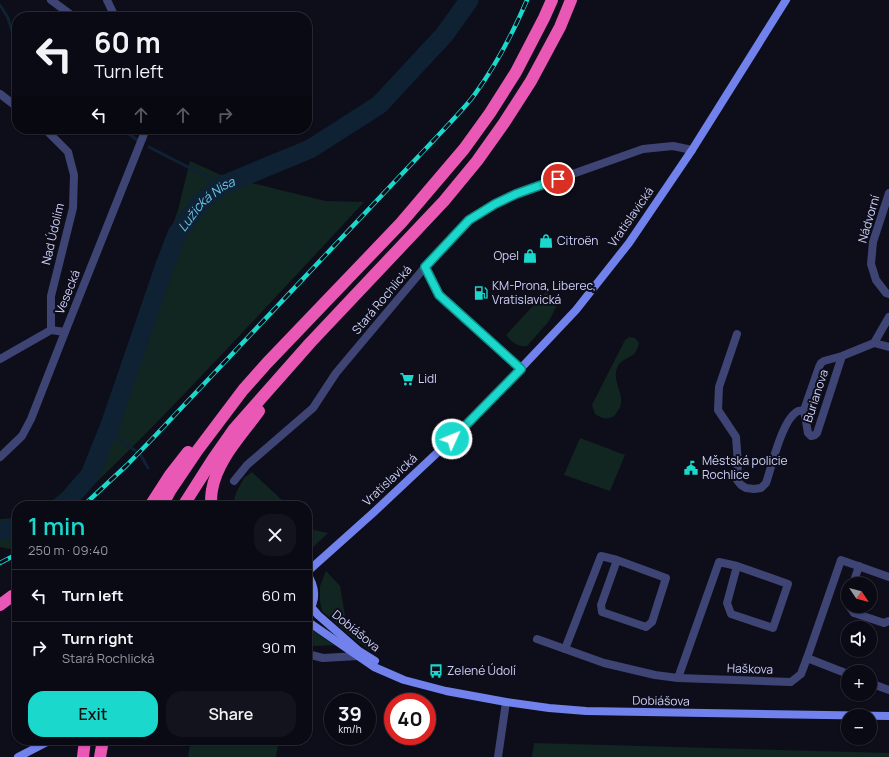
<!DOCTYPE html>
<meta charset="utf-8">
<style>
:root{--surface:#0a0a14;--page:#13131d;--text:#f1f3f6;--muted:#999aa0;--line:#2a2b34;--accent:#1bd8cd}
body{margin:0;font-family:Manrope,sans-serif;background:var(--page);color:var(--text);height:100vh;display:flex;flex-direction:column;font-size:15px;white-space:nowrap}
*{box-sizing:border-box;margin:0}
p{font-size:13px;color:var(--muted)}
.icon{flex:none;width:22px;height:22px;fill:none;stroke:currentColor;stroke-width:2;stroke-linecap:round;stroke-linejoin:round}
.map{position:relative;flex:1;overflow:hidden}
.sheet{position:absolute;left:12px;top:501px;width:300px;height:244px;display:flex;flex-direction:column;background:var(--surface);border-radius:16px;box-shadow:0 1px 3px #0004,0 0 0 1px var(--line)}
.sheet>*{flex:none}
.guide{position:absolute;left:12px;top:12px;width:300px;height:122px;border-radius:16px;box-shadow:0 1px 3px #0004,0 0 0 1px var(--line);background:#0a0a14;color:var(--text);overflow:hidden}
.needle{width:26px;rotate:125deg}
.tools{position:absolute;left:841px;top:577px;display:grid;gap:8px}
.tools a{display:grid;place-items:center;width:36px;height:36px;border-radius:50%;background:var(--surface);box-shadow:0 1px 3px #0004,0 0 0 1px var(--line);font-size:20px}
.speed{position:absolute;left:324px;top:693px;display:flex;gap:8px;font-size:20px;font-weight:700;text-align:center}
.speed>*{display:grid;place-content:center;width:52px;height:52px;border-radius:50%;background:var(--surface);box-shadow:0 1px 3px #0004,0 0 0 1px var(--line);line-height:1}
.speed small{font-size:10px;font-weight:400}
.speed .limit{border:6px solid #d22;background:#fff;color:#111}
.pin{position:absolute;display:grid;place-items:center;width:34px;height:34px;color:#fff;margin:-17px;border:2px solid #fff;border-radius:50%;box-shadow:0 1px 4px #0007}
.me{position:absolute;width:44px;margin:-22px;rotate:46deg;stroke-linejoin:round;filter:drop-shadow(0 0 3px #0008)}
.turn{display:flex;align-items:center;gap:14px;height:84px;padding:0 16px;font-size:18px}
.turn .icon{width:52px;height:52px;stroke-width:2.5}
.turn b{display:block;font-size:28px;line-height:34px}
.lanes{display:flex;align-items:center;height:38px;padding:0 16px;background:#0003;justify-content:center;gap:20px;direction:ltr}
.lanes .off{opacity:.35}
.round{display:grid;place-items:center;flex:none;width:42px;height:42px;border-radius:16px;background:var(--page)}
.summary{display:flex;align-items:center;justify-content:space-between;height:68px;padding:0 16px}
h1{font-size:24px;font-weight:600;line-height:30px;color:var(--accent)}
.primary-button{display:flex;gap:8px;margin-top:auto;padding:8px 16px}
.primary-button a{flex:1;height:46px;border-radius:16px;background:var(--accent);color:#111;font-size:16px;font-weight:600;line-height:46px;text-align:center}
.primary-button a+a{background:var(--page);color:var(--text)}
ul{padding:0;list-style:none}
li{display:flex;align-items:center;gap:12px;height:52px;padding:0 16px;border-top:1px solid var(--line)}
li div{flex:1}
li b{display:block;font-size:15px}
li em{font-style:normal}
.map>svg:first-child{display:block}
</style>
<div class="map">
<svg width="889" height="757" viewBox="0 0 889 757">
<rect width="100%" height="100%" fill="#0e0e1b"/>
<g fill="#112521">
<path d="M 190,161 L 223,176 L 325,201 L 364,202 C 318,252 272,301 225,351 C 175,404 125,456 71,506 L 42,506 L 52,501 L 83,475 L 178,210 Z"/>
<path d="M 547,291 L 557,300 L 560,297 L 560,299 L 549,321 L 527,346 C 517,347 512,342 506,335 Z"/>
<path d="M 629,337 L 635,338 L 639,343 C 638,346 637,351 634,354 C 628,359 621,359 617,368 C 611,383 629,398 617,412 C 615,415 614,417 610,418 C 604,419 601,418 595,414 L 592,405 L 625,340 Z"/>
<path d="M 580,438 L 625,455 L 610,491 L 564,475 Z"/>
<path d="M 252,472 L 284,502 L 288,506 L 232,506 L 237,491 L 244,478 Z"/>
<path d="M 17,518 L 17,544 L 10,549 L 0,547 L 0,519 Z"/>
<path d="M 307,523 L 314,530 L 328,533 L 307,553 Z"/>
<path d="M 326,571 L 340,586 L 345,616 L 355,631 L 372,652 L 351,636 L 322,611 L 320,601 L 320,586 Z"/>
<path d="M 307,629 L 312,630 L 334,645 L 314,646 L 307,644 Z"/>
<path d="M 191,740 L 279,740 L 276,757 L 188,757 Z"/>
<path d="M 534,743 L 889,753 L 889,757 L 532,757 Z"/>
</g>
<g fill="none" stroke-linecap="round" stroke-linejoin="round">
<g stroke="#0e2234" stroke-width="3">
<path d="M 0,5 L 8,18 L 17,47"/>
<path d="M 122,129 L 140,142"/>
<path d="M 149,147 L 223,185"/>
<path d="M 110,425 L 116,437 L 137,452"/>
<path d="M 140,454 L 148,468"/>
</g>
<g stroke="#0e2234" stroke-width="19">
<path id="s1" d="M 63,506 L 90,475 L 110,425 L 165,265 L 177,234 L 201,202 L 223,185 L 235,180 L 310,149 L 379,105 L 445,34 L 469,0"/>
<path d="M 0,531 L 17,529"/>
</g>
<g stroke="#3e4575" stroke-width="8">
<path d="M 51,0 L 74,17"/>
<path d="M 107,0 L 115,17"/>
<path d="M 0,94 L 17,107"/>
<path d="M 45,129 L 68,152 L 74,175 L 73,208 L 51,296 L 51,330"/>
<path d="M 889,193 L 873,242 L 871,264 L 876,280 L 886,293 L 889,294"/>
<path d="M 425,267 L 439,295 L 521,369"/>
<path d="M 737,334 L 719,387 L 718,410 L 736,437 L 738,464 L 737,480 L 741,485 L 746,488 L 754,489 L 761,488 L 766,483 C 772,466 782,419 798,411 C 799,411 804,410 804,410"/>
<path d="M 874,343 L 889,347"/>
<path d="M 842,356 L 817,433 L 815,435 L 811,436 L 808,433 L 804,410 L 819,367 L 821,363 L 824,361 L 842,356 L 874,343 L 889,317"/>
<path d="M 0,359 L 51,330 L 65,332"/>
<path d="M 0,457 L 22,436 L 31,419 L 65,332 L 146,129"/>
<path d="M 234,481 L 247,465 L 313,408 L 336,373 L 425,267 L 469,220 L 495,204 L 516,194 L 643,149 L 673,146 L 692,150"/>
<path d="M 617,560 L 601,605 L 602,612 L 646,627 L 652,622 L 666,578 L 617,560 L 601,556 L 565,649 L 604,663 L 655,675 L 678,678 L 791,682 L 801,674 L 807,658 L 848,674"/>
<path d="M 853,584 L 859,566"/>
<path d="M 849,606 L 854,613 L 884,623 L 889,621"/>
<path d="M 537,639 L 565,649"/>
<path d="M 307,654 L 323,658 L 358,656"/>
<path d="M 807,658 L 841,560 L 889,577"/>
<path d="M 678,678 L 719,562 L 737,566 L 788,584 L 773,628 L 731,614 L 727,603 L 737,566"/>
<path d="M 870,683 L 889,690"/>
<path d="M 498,757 L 506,702"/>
</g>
<g stroke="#7182ed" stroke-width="8">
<path d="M 307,572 L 373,513 L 471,421 L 576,310 L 629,243 L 692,150 L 786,0"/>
<path d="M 307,574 C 315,585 318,602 307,611"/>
<path d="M 311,607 L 318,615 L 359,651 L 375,661"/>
<path d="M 307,621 L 374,667 L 404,680 L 446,691 L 506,702 L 549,708 L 586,711 L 889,716"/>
<path d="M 18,757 L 51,740"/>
</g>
<g stroke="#ea58b5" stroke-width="12">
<path d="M 150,506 L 170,475 L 188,452"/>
<path d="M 162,506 L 170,491 L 197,451 L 243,390 L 267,363 L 401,223 L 464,149 L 490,113 L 516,72 L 544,18 L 552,0"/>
<path d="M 183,506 L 213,459 L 234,429 L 310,343 L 444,201 L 477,161 L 504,123 L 531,81 L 560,27 L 571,0"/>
<path d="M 211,506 C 211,501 211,495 212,490 C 217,460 241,436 259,411"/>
<path d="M 0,605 L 12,596 L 17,594"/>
<path d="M 83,757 L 85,740"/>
<path d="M 100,757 L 103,740"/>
</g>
<defs>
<g id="rail">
<path d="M 83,506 L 127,465 L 154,437 L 449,124 C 458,114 468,104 475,94 C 496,65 513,33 527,0"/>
<path d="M 0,563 L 17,554"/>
</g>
</defs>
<use href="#rail" stroke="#1bd8cd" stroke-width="4.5"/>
<use href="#rail" stroke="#0e0e1b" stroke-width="3" stroke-dasharray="9" stroke-linecap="butt"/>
</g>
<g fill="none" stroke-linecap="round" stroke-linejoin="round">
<defs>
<path id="route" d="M 452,439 L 470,421 L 521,369 L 439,295 L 425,267 L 469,220 L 495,204 L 516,194 L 558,179"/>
</defs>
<use href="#route" stroke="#128c85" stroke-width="10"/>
<use href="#route" stroke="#1bd8cd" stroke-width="7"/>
</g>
<defs>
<symbol id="shop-bare" viewBox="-9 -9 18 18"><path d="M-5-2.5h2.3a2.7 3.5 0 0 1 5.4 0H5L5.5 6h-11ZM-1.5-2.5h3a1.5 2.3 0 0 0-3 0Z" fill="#1bd8cd" stroke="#0e0e1b" stroke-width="2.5" paint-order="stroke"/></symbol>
<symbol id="fuel-bare" viewBox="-9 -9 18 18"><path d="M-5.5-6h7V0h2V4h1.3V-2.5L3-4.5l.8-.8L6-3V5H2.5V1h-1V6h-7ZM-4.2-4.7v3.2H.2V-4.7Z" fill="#1bd8cd" stroke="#0e0e1b" stroke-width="2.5" paint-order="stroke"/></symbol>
<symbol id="supermarket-bare" viewBox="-9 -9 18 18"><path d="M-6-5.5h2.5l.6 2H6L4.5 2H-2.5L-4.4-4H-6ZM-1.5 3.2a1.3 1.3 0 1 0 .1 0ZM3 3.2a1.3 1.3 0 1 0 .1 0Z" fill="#1bd8cd" stroke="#0e0e1b" stroke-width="2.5" paint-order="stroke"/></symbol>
<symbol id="civic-bare" viewBox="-9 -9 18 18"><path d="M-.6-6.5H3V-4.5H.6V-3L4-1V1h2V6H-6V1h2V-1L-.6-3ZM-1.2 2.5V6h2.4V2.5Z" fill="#1bd8cd" stroke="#0e0e1b" stroke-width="2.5" paint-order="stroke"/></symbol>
<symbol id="bus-bare" viewBox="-9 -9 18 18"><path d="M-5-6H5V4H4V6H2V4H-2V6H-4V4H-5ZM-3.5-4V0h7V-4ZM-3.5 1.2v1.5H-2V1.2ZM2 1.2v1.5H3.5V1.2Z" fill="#1bd8cd" stroke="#0e0e1b" stroke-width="2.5" paint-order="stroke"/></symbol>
</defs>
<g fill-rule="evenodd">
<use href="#shop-bare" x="536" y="231" width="20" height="20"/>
<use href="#shop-bare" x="520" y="246" width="20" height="20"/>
<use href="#fuel-bare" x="471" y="283" width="20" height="20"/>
<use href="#supermarket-bare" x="397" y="369" width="20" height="20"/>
<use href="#civic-bare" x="681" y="458" width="20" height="20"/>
<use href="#bus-bare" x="426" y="661" width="20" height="20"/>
</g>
<g text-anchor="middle" stroke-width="4" stroke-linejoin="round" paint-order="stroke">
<g font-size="12" fill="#ced0f9" stroke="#0e0e1b">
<text transform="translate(631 217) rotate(-55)" y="4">Vratislavická</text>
<text transform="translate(869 219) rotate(-74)" y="4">Nádvorní</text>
<text transform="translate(53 234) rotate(-77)" y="4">Nad Údolím</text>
<text transform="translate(68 292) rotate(-68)" y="4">Vesecká</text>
<text transform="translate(382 300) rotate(-50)" y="4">Stará Rochlická</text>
<text transform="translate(816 396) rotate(-72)" y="4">Burianova</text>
<text transform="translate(390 480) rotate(-43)" y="4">Vratislavická</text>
<text transform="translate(356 631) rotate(39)" y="4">Dobiášova</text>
<text transform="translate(750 669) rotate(2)" y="4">Haškova</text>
<text transform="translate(661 701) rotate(1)" y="4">Dobiášova</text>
</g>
<g font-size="12" fill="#ced0f9" stroke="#0e0e1b" text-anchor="start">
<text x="557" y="245">Citroën</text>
<text x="519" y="260" text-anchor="end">Opel</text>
<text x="492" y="290">KM-Prona, Liberec,<tspan x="492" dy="14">Vratislavická</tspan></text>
<text x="418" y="383">Lidl</text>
<text x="702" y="465">Městská policie<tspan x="702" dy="14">Rochlice</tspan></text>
<text x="447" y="675">Zelené Údolí</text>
</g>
<g font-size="13" font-style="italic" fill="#69c4ec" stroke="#0e0e1b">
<text dy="5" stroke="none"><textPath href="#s1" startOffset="340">Lužická Nisa</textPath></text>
</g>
</g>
</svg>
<div class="tools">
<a><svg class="needle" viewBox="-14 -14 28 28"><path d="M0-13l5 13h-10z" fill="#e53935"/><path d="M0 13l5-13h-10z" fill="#999aa0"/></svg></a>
<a><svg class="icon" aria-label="sound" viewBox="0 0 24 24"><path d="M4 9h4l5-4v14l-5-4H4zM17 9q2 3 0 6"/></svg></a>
<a>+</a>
<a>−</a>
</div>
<div class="speed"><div>39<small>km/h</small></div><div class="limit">40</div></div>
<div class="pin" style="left:558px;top:179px;background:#d93025"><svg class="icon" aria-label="arrive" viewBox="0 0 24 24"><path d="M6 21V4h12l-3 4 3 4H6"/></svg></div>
<svg class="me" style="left:452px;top:439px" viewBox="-20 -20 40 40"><circle r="17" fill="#1bd8cd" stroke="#fff" stroke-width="3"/><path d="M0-11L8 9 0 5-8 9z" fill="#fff"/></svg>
<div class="guide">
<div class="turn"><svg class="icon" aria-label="left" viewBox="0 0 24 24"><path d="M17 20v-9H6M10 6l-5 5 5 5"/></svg><div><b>60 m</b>Turn left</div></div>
<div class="lanes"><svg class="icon" aria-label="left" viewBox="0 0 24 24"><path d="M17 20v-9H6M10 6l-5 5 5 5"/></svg><svg class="icon off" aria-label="ahead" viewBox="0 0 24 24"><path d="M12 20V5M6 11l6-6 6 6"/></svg><svg class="icon off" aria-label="ahead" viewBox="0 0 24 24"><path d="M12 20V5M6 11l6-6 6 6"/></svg><svg class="icon off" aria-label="right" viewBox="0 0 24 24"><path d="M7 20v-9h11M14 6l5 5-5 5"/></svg></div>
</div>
<section class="sheet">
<div class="summary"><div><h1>1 min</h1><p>250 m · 09:40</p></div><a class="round"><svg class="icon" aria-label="close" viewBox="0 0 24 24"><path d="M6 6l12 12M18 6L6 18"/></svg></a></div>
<ul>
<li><svg class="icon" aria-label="left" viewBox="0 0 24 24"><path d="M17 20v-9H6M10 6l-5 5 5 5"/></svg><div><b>Turn left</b></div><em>60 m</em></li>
<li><svg class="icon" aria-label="right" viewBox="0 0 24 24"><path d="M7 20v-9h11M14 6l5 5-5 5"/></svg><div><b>Turn right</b><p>Stará Rochlická</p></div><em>90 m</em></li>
</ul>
<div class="primary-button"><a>Exit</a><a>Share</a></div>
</section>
</div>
